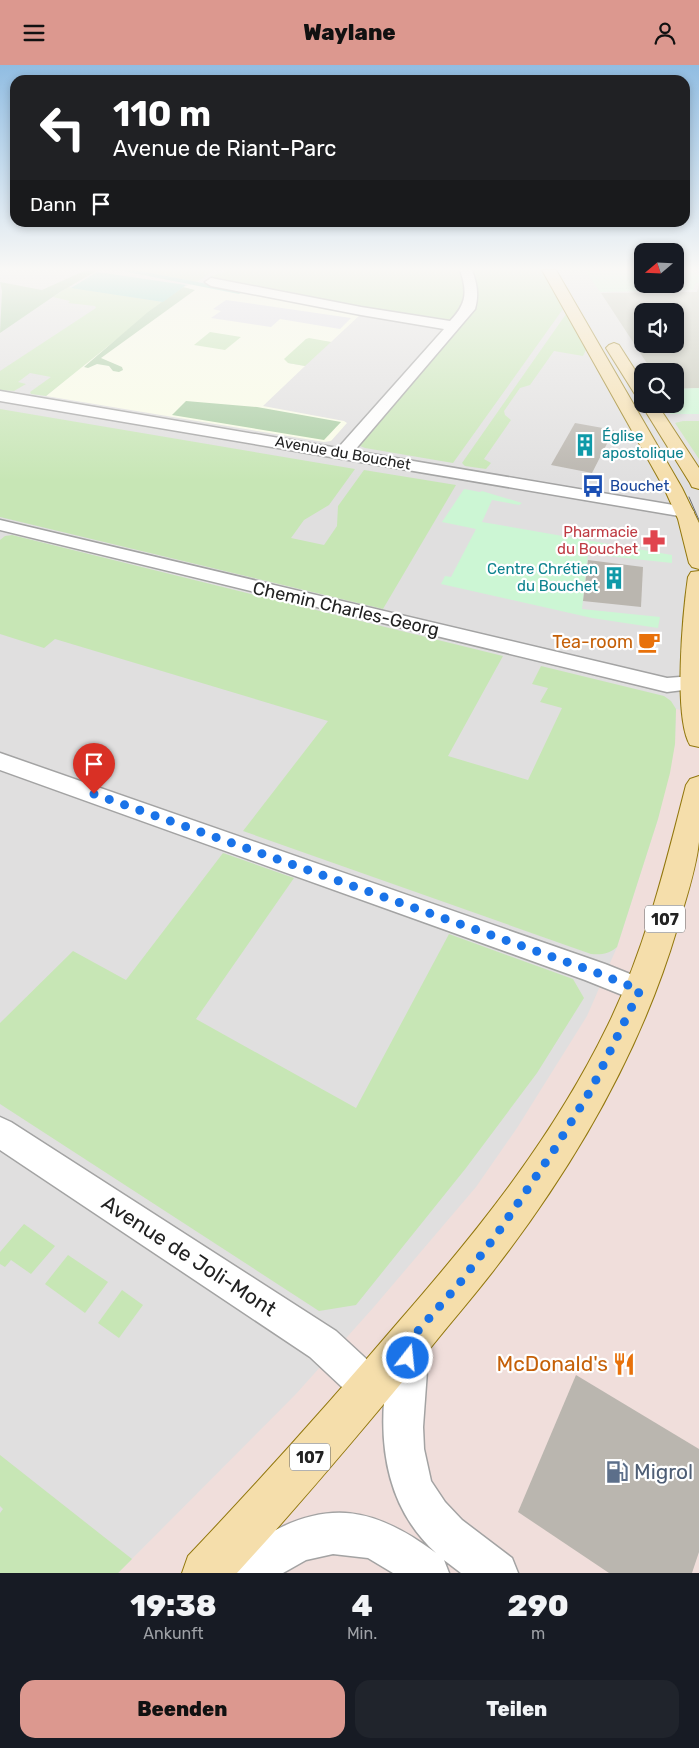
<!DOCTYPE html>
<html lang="de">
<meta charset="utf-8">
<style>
:root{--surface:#171b24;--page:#20242c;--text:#f1f3f6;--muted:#9ea1a6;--accent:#dc988f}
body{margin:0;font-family:Rubik,sans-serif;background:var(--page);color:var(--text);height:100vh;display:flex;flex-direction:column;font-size:19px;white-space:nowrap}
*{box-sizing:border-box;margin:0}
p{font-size:16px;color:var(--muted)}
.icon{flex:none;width:28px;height:28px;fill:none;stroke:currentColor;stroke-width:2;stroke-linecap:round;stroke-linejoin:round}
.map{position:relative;height:1508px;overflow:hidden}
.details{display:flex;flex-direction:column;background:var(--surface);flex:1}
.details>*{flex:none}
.top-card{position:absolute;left:10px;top:10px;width:680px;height:152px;border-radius:15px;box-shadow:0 2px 8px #0003;background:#202124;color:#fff;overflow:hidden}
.needle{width:32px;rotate:251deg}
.tools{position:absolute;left:634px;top:178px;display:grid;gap:10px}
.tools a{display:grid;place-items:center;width:50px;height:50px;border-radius:10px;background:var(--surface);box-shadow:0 2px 8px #0003;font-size:25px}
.pin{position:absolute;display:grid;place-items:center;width:42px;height:42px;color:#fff;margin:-51px -21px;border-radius:50% 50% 50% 0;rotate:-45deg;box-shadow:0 0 5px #0007}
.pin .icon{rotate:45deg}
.me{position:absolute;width:55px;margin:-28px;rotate:16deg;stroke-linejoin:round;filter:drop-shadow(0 0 4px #0008)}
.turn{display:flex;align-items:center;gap:18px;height:105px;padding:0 20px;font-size:22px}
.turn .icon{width:65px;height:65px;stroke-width:2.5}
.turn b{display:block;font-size:35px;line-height:42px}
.then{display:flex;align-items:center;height:48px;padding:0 20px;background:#0003;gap:10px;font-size:19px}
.eta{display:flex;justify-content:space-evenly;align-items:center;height:85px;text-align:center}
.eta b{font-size:30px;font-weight:800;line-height:35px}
.button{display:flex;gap:10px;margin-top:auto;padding:10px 20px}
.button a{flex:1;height:58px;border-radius:15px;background:var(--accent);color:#111;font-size:20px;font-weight:800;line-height:58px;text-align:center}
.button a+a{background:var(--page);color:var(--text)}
header{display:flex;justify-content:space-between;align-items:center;height:65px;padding:0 20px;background:var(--accent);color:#111;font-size:22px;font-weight:800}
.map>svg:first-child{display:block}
</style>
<header><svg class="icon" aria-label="menu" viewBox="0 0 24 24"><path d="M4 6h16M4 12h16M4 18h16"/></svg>Waylane<svg class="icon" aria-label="person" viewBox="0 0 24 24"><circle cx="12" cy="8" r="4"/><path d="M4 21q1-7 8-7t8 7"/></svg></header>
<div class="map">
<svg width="699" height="1508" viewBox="0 0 699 1508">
<rect width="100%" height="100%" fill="#f1f0ea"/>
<path fill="#e0dfdf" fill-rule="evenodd" d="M 0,205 L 642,205 L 642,219 L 675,219 L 675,205 L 699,205 L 699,1508 L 0,1508 ZM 642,246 L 675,246 L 675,279 L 642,279 ZM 642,306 L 675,306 L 675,339 L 642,339 Z"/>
<path fill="#f0dedb" d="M 676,644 L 699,649 L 699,1508 L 118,1508 L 296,1329 L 373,1243 L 476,1122 L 517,1063 L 587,951 L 617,882 L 658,754 L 675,679 Z"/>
<path fill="#fafde7" d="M 198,217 L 361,249 L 331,277 L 306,274 L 288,298 L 305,301 L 263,341 L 344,356 L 347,358 L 331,376 L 324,377 L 46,331 L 148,247 L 183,222 Z"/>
<path fill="#c3c5b5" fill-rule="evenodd" d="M 699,218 L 699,323 L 675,324 L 675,306 L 652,306 L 601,228 L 697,227 ZM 642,246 L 675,246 L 675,279 L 642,279 Z"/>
<g fill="#c7e6b5">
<path d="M 135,205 L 214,205 L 197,217 Z"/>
<path d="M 228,205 L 460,205 C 468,225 464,238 452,255 L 447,256 L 348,241 L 207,213 Z"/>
<path d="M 472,205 L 541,205 L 563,244 L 453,398 L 365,383 L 360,381 L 360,377 L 473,245 C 478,230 478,220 472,205 Z"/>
<path d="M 68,222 L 163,237 L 46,331 L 31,329 L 30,327 L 51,312 L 30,308 L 18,317 L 26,319 L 14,326 L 0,325 L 0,306 L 96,243 L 95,241 L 68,238 L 70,236 L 53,232 Z"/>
<path d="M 566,249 L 586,285 L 583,291 L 554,286 L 530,320 L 520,323 L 504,346 L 505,350 L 511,355 L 484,394 L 491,398 L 486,404 L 465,401 L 462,398 Z"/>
<path d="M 210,267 L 241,272 L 225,285 L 194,280 Z"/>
<path d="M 309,273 L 331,277 L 305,301 L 288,298 L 284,294 L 306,274 Z"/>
<path d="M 0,344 L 355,404 L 329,440 L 304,455 L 291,473 L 324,480 L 337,461 L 338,441 L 364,405 L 456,420 L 383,544 L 0,452 Z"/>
<path d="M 683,356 L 699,356 L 699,394 L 675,358 Z"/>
<path d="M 12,470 L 503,591 L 448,691 L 528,715 L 562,643 L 540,637 L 548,623 L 532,619 L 541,601 L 664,631 L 671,636 L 676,644 L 675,679 L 670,708 L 658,754 L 617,882 C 609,889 601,890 591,889 L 243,766 L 328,656 L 55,574 L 44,583 L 0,569 L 0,475 L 5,471 Z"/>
<path d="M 223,788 L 294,813 L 196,954 L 356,1043 L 449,869 L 573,914 L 584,933 L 537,1008 L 466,1103 L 356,1240 L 319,1246 L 0,1039 L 0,958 L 73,886 L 126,915 Z"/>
<path d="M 24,1159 L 55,1181 L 31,1209 L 11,1195 L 5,1202 L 0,1199 L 0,1187 Z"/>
<path d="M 68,1190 L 108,1217 L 85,1248 L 45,1219 Z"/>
<path d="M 122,1225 L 143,1240 L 119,1273 L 98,1258 Z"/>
<path d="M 0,1390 L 132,1494 L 118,1508 L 0,1508 L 0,1448 L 3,1444 L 0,1441 Z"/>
</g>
<g fill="#a9cda2">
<path d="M 86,205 L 98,205 L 60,227 L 0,268 L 2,226 L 0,217 L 42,225 Z"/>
<path d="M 183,222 L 195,225 L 101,293 L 122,302 L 123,305 L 119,307 L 113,306 L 109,301 L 97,299 L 88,303 L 84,302 L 148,247 Z"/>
<path d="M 186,336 L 257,342 L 341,357 L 324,375 L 172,350 Z"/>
</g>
<g fill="#ccf6d4">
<path d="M 585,205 L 642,205 L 642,219 L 675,219 L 675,205 L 689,205 L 699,211 L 699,218 L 696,218 L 693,225 L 600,227 Z"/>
<path d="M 699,323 L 699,349 L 670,349 L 666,339 L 675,339 L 675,324 Z"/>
<path d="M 464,424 L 480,427 L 482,426 L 522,438 L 519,440 L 492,435 L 482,457 L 672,490 L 672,498 L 588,489 L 582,544 L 660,552 L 658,563 L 592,553 L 441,519 L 445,511 L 451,512 L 476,464 L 442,457 Z"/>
</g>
<g fill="#8fd9c5">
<path d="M 118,205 L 135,205 L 244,226 L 239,229 Z"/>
<path d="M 97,207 L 186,220 L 163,237 L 71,223 Z"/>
</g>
<path fill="#dfdee7" d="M 226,235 L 351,253 L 340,264 L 280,254 L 271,262 L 211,253 L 221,246 L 213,244 Z"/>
<g fill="#bab6af">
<path d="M 575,358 L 614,365 L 592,408 L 551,400 Z"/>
<path d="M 588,495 L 643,502 L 641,542 L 583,536 Z"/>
<path d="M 576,1310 L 699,1384 L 699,1487 L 692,1508 L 609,1508 L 518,1447 Z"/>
</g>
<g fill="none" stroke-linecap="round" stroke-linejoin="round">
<defs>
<g id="minor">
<path d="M 460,205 L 472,205 C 477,219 479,230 475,244 L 354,386 L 685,442 L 691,443 L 694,447 L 691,451 L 685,452 L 0,336 L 0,326 L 338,383 L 444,264 L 361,250 L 211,221 L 205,217 L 211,213 L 361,242 L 450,256 C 466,239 468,228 460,205 Z"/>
<path d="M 0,455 L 667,613 L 693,611 L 699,613 L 699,623 L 667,627 L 0,465 Z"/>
<path d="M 0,688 L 605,899 L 650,917 L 655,925 L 650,933 L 640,937 L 585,915 L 0,705 Z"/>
<path d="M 0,1052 L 11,1057 L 336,1266 L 387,1313 L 391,1278 L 397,1265 L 410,1259 L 423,1265 L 429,1278 L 423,1362 L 424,1384 L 431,1416 L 445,1437 L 462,1455 L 512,1493 L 518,1508 L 461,1508 L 444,1495 L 449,1508 L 393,1508 L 368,1493 L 333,1489 L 306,1495 L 283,1508 L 221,1508 C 222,1504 224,1497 227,1494 C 231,1488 252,1478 259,1474 C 328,1433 374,1442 436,1488 C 393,1449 380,1394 384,1337 L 372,1342 L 358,1337 L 310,1292 L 0,1085 Z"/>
</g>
<g id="major">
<path d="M 542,205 L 556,205 L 682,423 L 699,458 L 699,504 L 692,502 L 689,498 L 678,454 L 664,423 Z"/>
<path d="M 614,278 L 619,280 L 642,316 L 642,333 L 636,331 L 606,283 L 609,280 Z"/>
<path d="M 642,336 L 642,339 L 657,339 L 699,403 L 699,424 L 692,422 L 690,418 L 641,339 Z"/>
<path d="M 699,506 L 699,682 L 690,680 C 673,652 683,546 688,512 L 691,507 Z"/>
<path d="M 699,711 C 699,733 699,756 699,777 C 696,805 685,837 677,864 C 641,986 574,1101 497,1201 C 475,1230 451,1257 428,1286 C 366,1361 303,1436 237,1508 L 182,1508 L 188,1491 C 261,1414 332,1335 401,1254 C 481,1162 554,1071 608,960 C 645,884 665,802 686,720 L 690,714 Z"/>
</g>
</defs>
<use href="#minor" stroke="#a3a3a3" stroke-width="3"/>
<use href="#major" stroke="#92770d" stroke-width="2"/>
<use href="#minor" fill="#fff" fill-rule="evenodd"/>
<use href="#major" fill="#f5deab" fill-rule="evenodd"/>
<path stroke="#707070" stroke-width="1" d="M 689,432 L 699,455"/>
</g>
<linearGradient id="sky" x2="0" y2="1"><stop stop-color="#91bde2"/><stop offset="0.49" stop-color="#f9f8f6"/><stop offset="1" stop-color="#f9f8f6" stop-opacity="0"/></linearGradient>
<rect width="699" height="416" fill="url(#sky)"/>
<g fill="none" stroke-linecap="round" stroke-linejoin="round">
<path stroke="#1a73e8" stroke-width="9" stroke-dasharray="0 16.2" d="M 94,729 L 595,907 L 640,925 L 592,1023 L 554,1085 L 497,1169 L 459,1219 L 410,1275 L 408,1293"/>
</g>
<defs>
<symbol id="building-bare" viewBox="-9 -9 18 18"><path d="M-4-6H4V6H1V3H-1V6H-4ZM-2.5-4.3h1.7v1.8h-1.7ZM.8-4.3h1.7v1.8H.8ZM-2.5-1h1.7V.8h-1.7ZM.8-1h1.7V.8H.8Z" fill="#0f9aa8" stroke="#fff" stroke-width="2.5" paint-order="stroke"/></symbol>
<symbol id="bus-bare" viewBox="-9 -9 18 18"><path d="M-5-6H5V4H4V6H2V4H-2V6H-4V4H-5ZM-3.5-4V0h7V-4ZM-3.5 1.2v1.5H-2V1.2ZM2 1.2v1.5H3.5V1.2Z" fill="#1a4fb4" stroke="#fff" stroke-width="2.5" paint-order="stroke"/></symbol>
<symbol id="pharmacy-bare" viewBox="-9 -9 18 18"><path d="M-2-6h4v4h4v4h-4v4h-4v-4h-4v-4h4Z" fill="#e0444e" stroke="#fff" stroke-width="2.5" paint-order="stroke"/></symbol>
<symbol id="cafe-bare" viewBox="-9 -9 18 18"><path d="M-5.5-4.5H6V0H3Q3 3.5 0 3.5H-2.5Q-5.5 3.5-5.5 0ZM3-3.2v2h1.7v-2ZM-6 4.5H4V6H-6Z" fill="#e8710a" stroke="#fff" stroke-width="2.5" paint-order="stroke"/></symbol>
<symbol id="restaurant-bare" viewBox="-9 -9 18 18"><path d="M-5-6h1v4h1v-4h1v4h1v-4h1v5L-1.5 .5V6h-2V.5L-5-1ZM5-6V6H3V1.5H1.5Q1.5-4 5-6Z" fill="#e8710a" stroke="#fff" stroke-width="2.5" paint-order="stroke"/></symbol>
<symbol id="fuel-bare" viewBox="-9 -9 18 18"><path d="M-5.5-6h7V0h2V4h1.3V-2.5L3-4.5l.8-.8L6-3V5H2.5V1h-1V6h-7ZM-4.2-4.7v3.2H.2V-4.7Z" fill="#5c6f8a" stroke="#fff" stroke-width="2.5" paint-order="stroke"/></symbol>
</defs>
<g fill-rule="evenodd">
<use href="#building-bare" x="569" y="364" width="32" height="32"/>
<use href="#bus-bare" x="577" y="405" width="32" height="32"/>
<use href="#pharmacy-bare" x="638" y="460" width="32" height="32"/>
<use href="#building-bare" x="598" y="497" width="32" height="32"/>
<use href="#cafe-bare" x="633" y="561" width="32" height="32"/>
<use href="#restaurant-bare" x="608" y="1283" width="32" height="32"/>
<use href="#fuel-bare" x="601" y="1391" width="32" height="32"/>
</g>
<g text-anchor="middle" stroke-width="4.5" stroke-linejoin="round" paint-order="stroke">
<g font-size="15" fill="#0d838f" stroke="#fff" text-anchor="start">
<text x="602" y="376">Église<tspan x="602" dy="17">apostolique</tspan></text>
<text x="598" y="509" text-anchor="end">Centre Chrétien<tspan x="598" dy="17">du Bouchet</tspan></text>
</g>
<g font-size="15" fill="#222" stroke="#fff">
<text transform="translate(343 388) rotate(10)" y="5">Avenue du Bouchet</text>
</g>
<g font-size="15" fill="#164399" stroke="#fff" text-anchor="start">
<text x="610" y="426">Bouchet</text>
</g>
<g font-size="15" fill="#be3a42" stroke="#fff" text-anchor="end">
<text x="638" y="472">Pharmacie<tspan x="638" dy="17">du Bouchet</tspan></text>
</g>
<g fill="#fff" stroke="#646464" stroke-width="1">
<rect x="645" y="840.5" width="40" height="27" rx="4"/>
<rect x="290" y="1378.5" width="40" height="27" rx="4"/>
</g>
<g font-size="16" font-weight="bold" fill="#222">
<text x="665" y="860">107</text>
<text x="310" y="1398">107</text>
</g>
<g font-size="18" fill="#222" stroke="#fff">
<text transform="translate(346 544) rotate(13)" y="6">Chemin Charles-Georg</text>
</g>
<g font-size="18" fill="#c56008" stroke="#fff" text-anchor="end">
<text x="633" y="583">Tea-room</text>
</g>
<g font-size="21" fill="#222" stroke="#fff">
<text transform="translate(189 1191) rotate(33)" y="7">Avenue de Joli-Mont</text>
</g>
<g font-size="21" fill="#c56008" stroke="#fff" text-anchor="end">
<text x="608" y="1306">McDonald's</text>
</g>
<g font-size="21" fill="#4e5e75" stroke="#fff" text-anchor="start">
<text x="634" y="1414">Migrol</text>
</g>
</g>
</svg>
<div class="tools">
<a><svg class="needle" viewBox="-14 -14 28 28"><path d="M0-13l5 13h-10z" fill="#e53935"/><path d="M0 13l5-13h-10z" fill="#9ea1a6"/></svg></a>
<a><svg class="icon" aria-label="sound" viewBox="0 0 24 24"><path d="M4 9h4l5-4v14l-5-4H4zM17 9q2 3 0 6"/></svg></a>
<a><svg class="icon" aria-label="search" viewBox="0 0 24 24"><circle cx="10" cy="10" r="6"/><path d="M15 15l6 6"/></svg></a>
</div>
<div class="pin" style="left:94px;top:729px;background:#d93025"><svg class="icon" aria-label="arrive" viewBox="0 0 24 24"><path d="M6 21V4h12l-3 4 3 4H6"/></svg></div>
<svg class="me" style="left:408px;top:1293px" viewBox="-20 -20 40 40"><circle r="17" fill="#1a73e8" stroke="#fff" stroke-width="3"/><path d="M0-11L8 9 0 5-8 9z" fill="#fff"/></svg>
<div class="top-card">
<div class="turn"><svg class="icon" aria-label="left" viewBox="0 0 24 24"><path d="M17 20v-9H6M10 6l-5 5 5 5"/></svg><div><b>110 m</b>Avenue de Riant-Parc</div></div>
<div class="then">Dann<svg class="icon" aria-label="arrive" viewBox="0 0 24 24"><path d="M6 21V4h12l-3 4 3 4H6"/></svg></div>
</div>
</div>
<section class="details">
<div class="eta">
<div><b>19:38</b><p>Ankunft</p></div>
<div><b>4</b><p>Min.</p></div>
<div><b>290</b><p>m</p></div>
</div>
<div class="button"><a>Beenden</a><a>Teilen</a></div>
</section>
